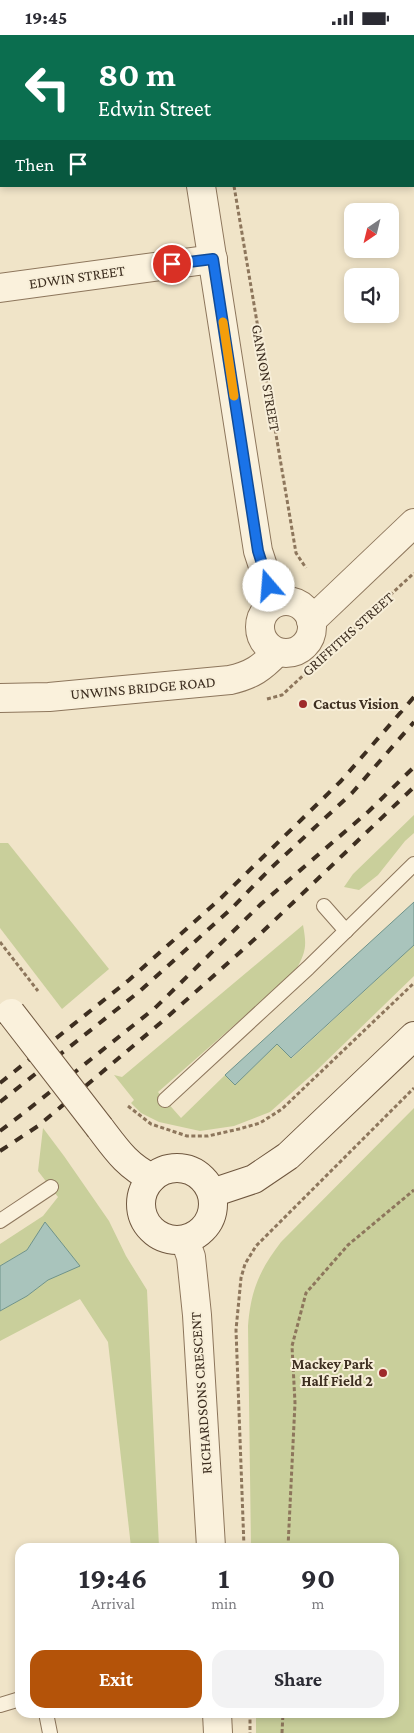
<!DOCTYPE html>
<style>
:root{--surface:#fff;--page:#f2f2f3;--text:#2b2b33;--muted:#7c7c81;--accent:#b45309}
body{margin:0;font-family:"Crimson Pro",serif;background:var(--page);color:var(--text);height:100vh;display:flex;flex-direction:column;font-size:19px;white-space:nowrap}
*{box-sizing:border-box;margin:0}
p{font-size:16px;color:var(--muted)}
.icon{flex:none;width:28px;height:28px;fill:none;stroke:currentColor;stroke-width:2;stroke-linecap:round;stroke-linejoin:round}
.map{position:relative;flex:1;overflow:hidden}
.side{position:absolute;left:15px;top:1508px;width:384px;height:175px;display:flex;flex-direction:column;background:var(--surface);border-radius:15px;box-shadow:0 2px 8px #0003}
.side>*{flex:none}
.banner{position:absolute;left:0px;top:0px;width:415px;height:152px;box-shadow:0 2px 8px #0003;background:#0b6e4f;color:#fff;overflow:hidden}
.needle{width:32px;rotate:215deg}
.buttons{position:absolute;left:344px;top:168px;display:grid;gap:10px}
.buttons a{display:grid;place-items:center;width:55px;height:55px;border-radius:10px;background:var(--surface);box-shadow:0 2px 8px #0003;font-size:25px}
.pin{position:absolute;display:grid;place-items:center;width:42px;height:42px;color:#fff;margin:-21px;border:2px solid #fff;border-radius:50%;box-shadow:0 1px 5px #0007}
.me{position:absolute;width:55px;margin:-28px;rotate:342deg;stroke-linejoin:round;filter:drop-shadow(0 0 4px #0008)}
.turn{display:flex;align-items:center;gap:18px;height:105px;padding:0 15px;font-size:22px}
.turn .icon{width:65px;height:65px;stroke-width:2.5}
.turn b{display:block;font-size:35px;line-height:42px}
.then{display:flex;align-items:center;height:48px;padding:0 15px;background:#0003;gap:10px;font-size:19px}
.eta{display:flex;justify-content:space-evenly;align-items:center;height:85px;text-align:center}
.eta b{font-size:30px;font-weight:700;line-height:35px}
.cta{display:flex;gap:10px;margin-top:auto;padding:10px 15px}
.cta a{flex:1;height:58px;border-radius:15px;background:var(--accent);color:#fff;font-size:20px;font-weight:700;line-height:58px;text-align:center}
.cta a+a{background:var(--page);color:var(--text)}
.status{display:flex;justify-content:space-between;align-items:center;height:35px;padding:0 25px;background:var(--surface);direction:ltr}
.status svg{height:14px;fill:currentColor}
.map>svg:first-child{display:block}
</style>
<div class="status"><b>19:45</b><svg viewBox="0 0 49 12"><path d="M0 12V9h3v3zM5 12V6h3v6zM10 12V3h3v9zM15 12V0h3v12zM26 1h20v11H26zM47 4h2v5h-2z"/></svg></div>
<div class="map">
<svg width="414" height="1698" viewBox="0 0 414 1698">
<rect width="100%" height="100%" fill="#f0e4c8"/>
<g fill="#c9cf9b">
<path d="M 414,780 L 414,798 L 405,806 L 378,840 L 359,855 L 344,852 L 353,839 Z"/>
<path d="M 0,808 L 8,808 L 109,934 L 62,974 L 0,893 Z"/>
<path d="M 303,890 C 307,912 306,917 295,937 L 158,1057 L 181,1083 L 225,1040 L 235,1050 L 277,1009 L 292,1023 L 414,910 L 414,941 L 315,1037 L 270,1077 L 234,1091 L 200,1096 L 159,1087 L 141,1078 L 131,1068 L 134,1065 L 114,1040 L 122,1042 Z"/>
<path d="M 414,1073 L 414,1698 L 256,1698 L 256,1678 L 394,1678 L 394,1512 L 251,1512 L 248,1291 C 251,1255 259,1236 281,1207 Z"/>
<path d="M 43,1093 L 64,1121 L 109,1186 L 126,1221 L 147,1255 L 159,1512 L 131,1512 L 108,1307 L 80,1264 L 0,1306 L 0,1276 L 27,1261 L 48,1245 L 79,1230 L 45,1188 L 27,1215 L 0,1231 L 0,1209 L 43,1181 L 58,1162 L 38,1136 Z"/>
</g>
<g fill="#a9c4bc" stroke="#6f938a">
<path d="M 414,867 L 414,910 L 291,1023 L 277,1009 L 235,1050 L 225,1040 Z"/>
<path d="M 45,1187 L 80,1231 L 48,1245 L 27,1261 L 0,1276 L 0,1231 L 27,1215 Z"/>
</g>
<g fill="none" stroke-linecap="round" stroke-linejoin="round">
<defs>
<g id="service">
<path d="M 324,871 L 346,896"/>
<path d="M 165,1065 L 308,933 L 414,829"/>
<path d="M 0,1186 L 51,1152"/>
<path d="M 0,1670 L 20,1664"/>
<path d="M 46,1678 L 50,1698"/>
</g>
<g id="minor">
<path d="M 0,253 L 213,224"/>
<path d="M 311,586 L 414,488"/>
</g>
<g id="tertiary">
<path d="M 173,0 L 173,1"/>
<path d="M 201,151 L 258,516 L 275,568"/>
<circle cx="286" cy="592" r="26"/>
<path d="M 0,663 L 49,662 L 230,645 C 252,640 262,633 277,617"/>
<path d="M 185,1205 L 191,1222 L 197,1280 L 211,1512"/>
<path d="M 217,1678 L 218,1698"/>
</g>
<g id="secondary">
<path d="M 100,1093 C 116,1114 127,1131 152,1143"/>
<circle cx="177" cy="1169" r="36"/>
<path d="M 212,1158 L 254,1144 L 288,1121 L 414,1001"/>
</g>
</defs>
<use href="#service" stroke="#8d765c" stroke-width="16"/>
<use href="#minor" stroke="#8d765c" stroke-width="30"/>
<use href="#tertiary" stroke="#8d765c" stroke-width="30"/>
<use href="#secondary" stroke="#6f573f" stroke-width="30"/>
<g stroke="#8d765c" stroke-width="3" stroke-dasharray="4 2.5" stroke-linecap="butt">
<path d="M 208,0 L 208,1"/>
<path d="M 234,151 L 296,518 L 306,533"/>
<path d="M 267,664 L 282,660 L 414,538"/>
<path d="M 0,907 L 38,956"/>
<path d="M 128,1071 L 151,1089 L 187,1101 L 208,1101 L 239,1094 L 260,1088 L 282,1074 L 414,948"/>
<path d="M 244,1512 L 236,1295 L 241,1243 L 245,1229 L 256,1211 L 414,1053"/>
<path d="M 288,1512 L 295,1368 L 292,1311 L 306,1258 L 348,1210 L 414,1155"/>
<path d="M 250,1678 L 250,1698"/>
<path d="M 282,1698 L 283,1678"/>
</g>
<use href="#service" stroke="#faf1dc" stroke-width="14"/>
<use href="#minor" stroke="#faf1dc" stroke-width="28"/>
<use href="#tertiary" stroke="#faf1dc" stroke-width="28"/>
<use href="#secondary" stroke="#faf1dc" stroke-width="28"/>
<g stroke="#3d2e20" stroke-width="4" stroke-dasharray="9 9" stroke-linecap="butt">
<path d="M 0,1048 L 129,945 L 221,863 L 341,746 L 414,662"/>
<path d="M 0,1067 L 140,956 L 231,874 L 271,833 L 352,758 L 414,687"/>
<path d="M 0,1096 L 25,1077 L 155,973 L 261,869 L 369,776 L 414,732"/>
<path d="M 0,1116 L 38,1091 L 164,985 L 257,902 L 414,752"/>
</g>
<defs>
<path id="secondary-bridge" d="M 11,978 L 100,1093"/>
</defs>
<use href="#secondary-bridge" stroke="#6f573f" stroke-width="30" stroke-linecap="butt"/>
<use href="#secondary-bridge" stroke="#faf1dc" stroke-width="28"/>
</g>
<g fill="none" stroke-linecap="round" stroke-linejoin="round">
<defs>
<path id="route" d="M 172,229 L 213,224 L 258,516 L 269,551"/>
</defs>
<use href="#route" stroke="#114b97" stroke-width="12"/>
<use href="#route" stroke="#1a73e8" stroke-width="9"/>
<path stroke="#f59e0b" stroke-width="9" d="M 223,287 L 234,361"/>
</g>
<g fill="#9e2a2b" stroke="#f7eed8" stroke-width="2">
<circle cx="303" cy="669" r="5"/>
<circle cx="383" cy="1338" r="5"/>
</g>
<g text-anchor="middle" stroke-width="4" stroke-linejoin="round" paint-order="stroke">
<g font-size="15" fill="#3d2e20" stroke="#f7eed8">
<text transform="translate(77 242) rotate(-8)" y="5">EDWIN STREET</text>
<text transform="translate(266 343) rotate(80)" y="5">GANNON STREET</text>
<text transform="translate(348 599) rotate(-42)" y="5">GRIFFITHS STREET</text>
<text transform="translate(143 653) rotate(-5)" y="5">UNWINS BRIDGE ROAD</text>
<text transform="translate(201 1358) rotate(-94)" y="5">RICHARDSONS CRESCENT</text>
</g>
<g font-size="15" font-weight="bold" fill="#3d2e20" stroke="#f7eed8" text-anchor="start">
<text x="313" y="674">Cactus Vision</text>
<text x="373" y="1334" text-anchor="end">Mackey Park<tspan x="373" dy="17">Half Field 2</tspan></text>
</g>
</g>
</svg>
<div class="buttons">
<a><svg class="needle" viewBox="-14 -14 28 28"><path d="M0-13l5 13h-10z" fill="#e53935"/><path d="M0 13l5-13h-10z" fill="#7c7c81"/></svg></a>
<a><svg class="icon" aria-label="sound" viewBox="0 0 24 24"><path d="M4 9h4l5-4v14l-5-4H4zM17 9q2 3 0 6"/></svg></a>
</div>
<div class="pin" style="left:172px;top:229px;background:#d93025"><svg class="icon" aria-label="arrive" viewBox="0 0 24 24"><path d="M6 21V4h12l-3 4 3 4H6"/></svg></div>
<svg class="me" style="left:269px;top:551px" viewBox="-20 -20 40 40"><circle r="19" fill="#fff"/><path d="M0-13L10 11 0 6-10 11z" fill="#1a73e8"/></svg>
<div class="banner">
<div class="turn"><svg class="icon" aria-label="left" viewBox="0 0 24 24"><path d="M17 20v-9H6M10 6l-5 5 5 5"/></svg><div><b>80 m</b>Edwin Street</div></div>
<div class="then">Then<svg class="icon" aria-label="arrive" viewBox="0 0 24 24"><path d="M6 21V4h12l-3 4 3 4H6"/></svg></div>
</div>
<section class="side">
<div class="eta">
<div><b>19:46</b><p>Arrival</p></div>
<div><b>1</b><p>min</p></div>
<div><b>90</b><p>m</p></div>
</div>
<div class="cta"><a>Exit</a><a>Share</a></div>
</section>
</div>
